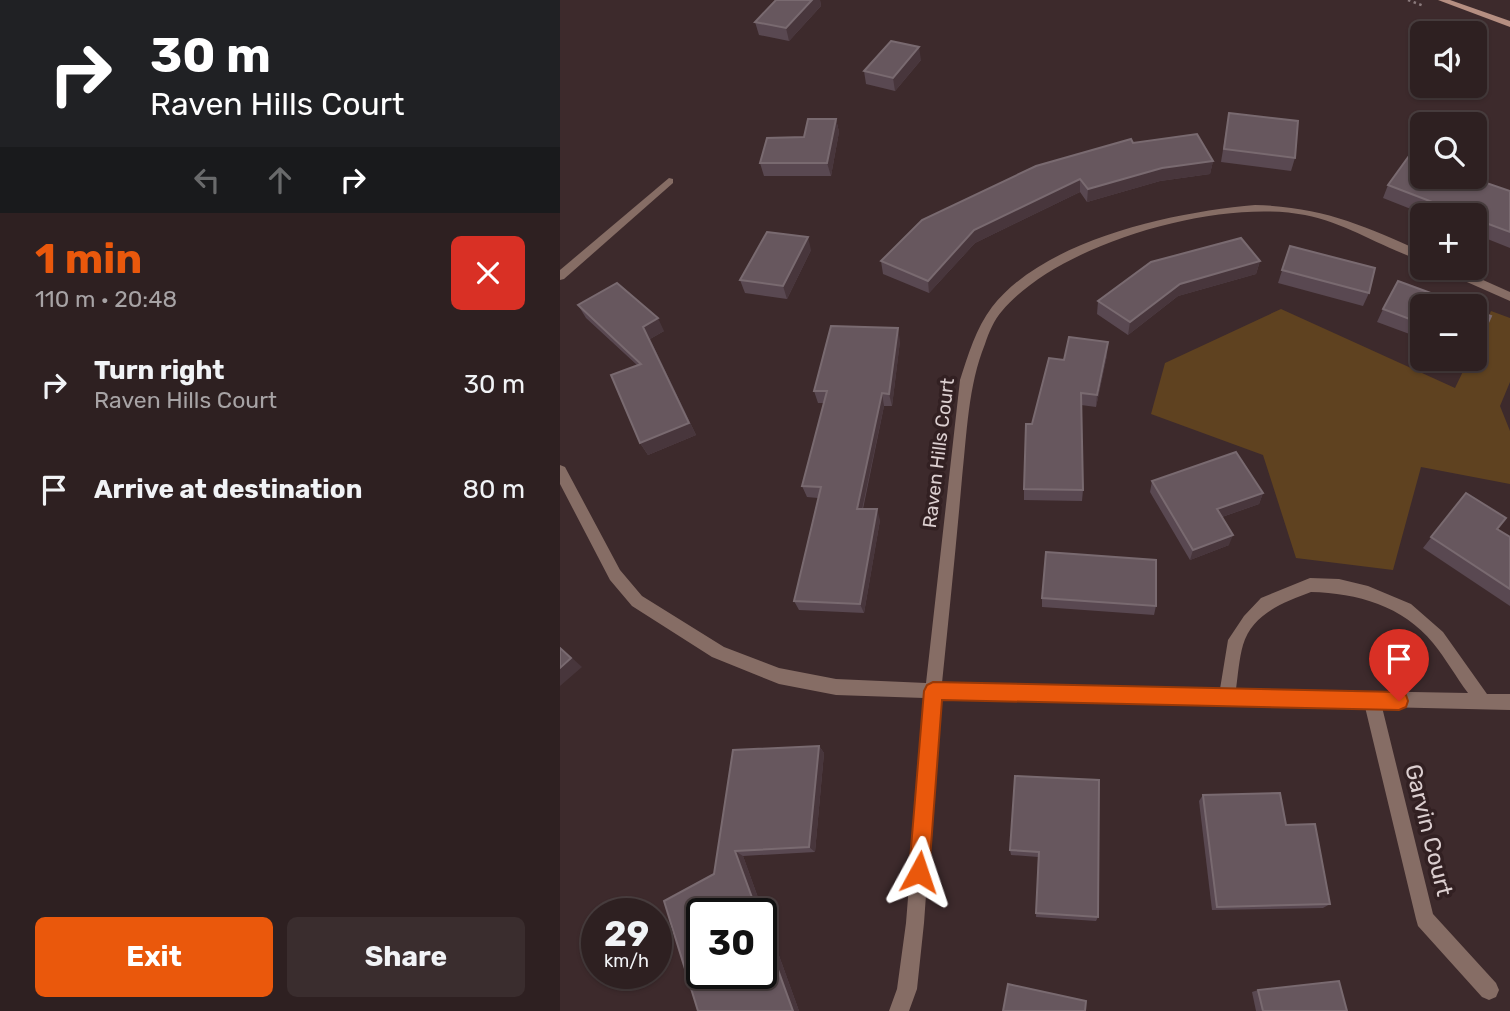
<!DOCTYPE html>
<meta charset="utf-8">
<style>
:root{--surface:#2e2021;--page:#3a2d2e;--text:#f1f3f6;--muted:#a7a3a5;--line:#493e3f;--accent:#ea580c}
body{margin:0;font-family:Rubik,sans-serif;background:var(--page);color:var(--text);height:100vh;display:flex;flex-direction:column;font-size:26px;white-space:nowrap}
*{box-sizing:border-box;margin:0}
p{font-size:23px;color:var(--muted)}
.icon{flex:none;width:38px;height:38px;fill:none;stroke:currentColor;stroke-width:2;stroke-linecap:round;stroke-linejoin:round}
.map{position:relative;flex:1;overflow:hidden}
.drawer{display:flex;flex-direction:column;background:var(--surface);width:560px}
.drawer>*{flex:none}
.banner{background:#202124;color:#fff;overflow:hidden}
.tools{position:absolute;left:850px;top:21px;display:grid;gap:14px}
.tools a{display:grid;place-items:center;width:77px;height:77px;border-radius:10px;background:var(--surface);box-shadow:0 2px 5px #0004,0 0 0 2px var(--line);font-size:35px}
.speed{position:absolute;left:21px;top:898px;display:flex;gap:14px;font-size:35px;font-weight:700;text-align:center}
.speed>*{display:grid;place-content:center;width:91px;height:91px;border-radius:50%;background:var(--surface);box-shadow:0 2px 5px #0004,0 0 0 2px var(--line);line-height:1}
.speed small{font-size:18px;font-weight:400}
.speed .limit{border:4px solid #111;border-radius:10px;background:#fff;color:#111}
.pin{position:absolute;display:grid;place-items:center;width:60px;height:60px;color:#fff;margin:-72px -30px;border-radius:50% 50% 50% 0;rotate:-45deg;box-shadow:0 0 7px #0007}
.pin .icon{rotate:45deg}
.me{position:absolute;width:77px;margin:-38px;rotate:5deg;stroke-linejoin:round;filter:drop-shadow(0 0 5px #0008)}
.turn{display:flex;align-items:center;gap:24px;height:147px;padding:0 35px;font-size:32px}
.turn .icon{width:91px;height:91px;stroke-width:2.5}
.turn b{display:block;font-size:49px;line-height:60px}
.lanes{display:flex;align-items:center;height:66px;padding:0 35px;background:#0003;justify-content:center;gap:35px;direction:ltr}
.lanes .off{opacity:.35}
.round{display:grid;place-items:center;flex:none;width:74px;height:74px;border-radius:10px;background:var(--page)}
.summary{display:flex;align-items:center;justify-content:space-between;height:119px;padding:0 35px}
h1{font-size:42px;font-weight:700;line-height:52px;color:var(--accent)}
.cta{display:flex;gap:14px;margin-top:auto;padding:14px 35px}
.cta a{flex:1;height:80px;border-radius:10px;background:var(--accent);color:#fff;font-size:28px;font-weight:700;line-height:80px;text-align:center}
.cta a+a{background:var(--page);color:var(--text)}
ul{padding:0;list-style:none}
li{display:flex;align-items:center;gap:21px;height:105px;padding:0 35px}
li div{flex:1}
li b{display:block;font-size:26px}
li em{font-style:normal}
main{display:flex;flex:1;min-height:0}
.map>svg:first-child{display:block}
</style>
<main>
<section class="drawer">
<div class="banner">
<div class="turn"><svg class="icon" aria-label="right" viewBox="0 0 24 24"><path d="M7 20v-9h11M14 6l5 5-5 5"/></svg><div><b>30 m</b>Raven Hills Court</div></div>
<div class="lanes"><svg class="icon off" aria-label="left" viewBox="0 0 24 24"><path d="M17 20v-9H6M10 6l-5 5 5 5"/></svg><svg class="icon off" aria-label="ahead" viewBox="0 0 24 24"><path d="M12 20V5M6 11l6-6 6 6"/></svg><svg class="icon" aria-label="right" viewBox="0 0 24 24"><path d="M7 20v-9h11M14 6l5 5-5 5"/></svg></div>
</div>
<div class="summary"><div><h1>1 min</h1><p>110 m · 20:48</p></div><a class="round" style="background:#d93025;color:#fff"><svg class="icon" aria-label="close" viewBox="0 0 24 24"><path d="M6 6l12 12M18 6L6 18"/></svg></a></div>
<ul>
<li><svg class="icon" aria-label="right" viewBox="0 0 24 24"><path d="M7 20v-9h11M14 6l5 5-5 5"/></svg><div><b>Turn right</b><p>Raven Hills Court</p></div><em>30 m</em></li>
<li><svg class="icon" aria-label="arrive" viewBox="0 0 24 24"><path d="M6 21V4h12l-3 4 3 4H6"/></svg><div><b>Arrive at destination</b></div><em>80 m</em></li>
</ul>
<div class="cta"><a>Exit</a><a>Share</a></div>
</section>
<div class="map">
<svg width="950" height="1011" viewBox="0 0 950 1011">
<rect width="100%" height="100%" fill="#3d2a2c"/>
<path fill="#5f4220" d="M 721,309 L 895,388 L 909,359 L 915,359 L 915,346 L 931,311 L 950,318 L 950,382 L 940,406 L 950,431 L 950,484 L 861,467 L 833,570 L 736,558 L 703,455 L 591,414 L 605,363 Z"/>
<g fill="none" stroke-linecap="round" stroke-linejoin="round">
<path stroke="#8a7a7c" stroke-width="2.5" stroke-dasharray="2.5 3.5" stroke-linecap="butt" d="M 848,0 L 864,6"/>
<g fill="#866d65" fill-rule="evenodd">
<path d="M 109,178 L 113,179 L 113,183 L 4,279 L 0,280 L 0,270 Z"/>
<path d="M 695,205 C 763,207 802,225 863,252 L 863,261 C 822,248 787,223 745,215 C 659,198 499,243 442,311 C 434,320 429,332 425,344 C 408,386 407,433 402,478 C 396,547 389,615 382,683 L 660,689 L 668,640 L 684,616 L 701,598 L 750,578 L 779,579 L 808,586 L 851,604 L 883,632 L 927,694 L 950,694 L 950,710 L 822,707 L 873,914 L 936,983 L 939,990 L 936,997 L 929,1000 L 922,997 L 858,926 L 856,919 L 805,707 L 380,699 L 364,923 L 357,989 L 349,1011 L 329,1011 L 337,989 L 346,923 L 364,698 L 276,695 L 219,684 L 152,657 L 72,606 L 50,580 L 0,484 L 0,465 L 5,467 L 60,570 L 82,596 L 164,647 L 219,668 L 276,679 L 366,683 L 400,380 C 408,355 416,328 432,307 C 485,239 614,212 695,205 ZM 751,592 C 797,593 843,606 873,643 C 886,659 896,677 908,693 L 676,689 C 678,675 679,659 683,645 C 692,614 724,602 751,592 Z"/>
<path d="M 880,268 L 896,268 L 950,292 L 950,301 L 882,271 Z"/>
</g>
<path fill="#b68f82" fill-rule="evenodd" d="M 878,0 L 890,0 L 950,21 L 950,27 Z"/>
</g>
<g fill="#594851">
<path d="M 216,0 L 260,0 L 261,6 L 229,41 L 199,35 L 195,22 Z"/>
<path d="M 361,60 L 335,91 L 306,84 L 304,71 Z"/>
<path d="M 669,113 L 735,158 L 731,171 L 661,162 Z"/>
<path d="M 276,119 L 279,132 L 271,176 L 204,176 L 200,163 Z"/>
<path d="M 573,143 L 653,161 L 650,174 L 600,181 L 527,202 L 520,192 L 415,243 L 369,293 L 323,274 L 321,261 Z"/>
<path d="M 828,185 L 950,191 L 950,248 L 915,234 L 915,215 L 866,215 L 823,198 Z"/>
<path d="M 730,246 L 809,293 L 803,306 L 718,283 Z"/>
<path d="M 251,250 L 227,299 L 185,293 L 180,280 Z"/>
<path d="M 700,261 L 696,274 L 618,296 L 568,335 L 537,314 L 538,301 Z"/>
<path d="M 18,305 L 104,331 L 90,339 L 136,435 L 88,455 L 80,443 L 77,365 L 26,318 Z"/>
<path d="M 863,306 L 863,339 L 817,322 L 823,309 Z"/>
<path d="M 340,341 L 332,406 L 324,406 L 303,509 L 320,520 L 304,613 L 239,610 L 234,601 L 258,498 L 247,497 L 242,486 L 264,403 L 258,403 L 254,391 Z"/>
<path d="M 547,355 L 536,407 L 521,405 L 523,490 L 522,501 L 464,500 L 464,489 L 472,424 L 504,360 Z"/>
<path d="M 592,481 L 703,493 L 699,504 L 662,517 L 669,545 L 630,560 L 590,492 Z"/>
<path d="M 906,493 L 937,529 L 950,537 L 950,606 L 863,548 Z"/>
<path d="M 482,598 L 596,606 L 594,615 L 482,607 Z"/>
<path d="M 259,746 L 264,753 L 255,852 L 183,856 L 239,1011 L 138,1011 L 154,874 Z"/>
<path d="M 539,780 L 538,917 L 536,921 L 476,917 L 478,857 L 451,855 L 450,850 Z"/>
<path d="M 643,795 L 726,825 L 770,904 L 763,908 L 652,910 L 639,801 Z"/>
<path d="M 698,990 L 787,1011 L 696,1011 L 692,992 Z"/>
</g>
<g fill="#48363c">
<path d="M 252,0 L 260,0 L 261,6 L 229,41 L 226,28 Z"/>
<path d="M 359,47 L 361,60 L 335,91 L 333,78 Z"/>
<path d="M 276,119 L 279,132 L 271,176 L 267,163 Z"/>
<path d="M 653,161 L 650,174 L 600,181 L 527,202 L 528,189 L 602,168 Z"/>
<path d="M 520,179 L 520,192 L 415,243 L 369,293 L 368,281 L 414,230 Z"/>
<path d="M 248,237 L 251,250 L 227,299 L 223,286 Z"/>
<path d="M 700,261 L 696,274 L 618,296 L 568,335 L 570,322 L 620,284 Z"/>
<path d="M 98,318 L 104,331 L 90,339 L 136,435 L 88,455 L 80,443 L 83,327 Z"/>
<path d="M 338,328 L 340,341 L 332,406 L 329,394 Z"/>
<path d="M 548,342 L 547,355 L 536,407 L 537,395 Z"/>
<path d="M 322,393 L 324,406 L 300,519 L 297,509 Z"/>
<path d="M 703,493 L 699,504 L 653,520 L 657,509 Z"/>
<path d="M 317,509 L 320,520 L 304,613 L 300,604 Z"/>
<path d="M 673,535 L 669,545 L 630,560 L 633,550 Z"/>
<path d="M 0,647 L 22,667 L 0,686 Z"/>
<path d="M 259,746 L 264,753 L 255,852 L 249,847 Z"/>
<path d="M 175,851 L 183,856 L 239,1011 L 233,1011 L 201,923 L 201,914 L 198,914 Z"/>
</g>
<g fill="#67575e" stroke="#796a70" stroke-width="2">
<path d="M 216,0 L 252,0 L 226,28 L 195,22 Z"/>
<path d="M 331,41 L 359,47 L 333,78 L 304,71 Z"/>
<path d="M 669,113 L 738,121 L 735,158 L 664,149 Z"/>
<path d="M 248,119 L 276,119 L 267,163 L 200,163 L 207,138 L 244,137 Z"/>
<path d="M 637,134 L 653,161 L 602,168 L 528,189 L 520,179 L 414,230 L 368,281 L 321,261 L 362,220 L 476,166 L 571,139 L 573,143 Z"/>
<path d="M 849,156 L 863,161 L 863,177 L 909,177 L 950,191 L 950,232 L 915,219 L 915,215 L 906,215 L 828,185 Z"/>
<path d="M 207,232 L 248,237 L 223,286 L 180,280 Z"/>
<path d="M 681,238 L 700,261 L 620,284 L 570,322 L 538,301 L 591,262 Z"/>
<path d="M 730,246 L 815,268 L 809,293 L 722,270 Z"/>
<path d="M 838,281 L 906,306 L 863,306 L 863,324 L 823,309 Z"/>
<path d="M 57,283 L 98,318 L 83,327 L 129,423 L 80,443 L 51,375 L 81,364 L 18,305 Z"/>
<path d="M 915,310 L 931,316 L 918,345 L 915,344 Z"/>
<path d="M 271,326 L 338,328 L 329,394 L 322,393 L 297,509 L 317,509 L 300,604 L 234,601 L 261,487 L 242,486 L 267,391 L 254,391 Z"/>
<path d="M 509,337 L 548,342 L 537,395 L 521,393 L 523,490 L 464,489 L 466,424 L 472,424 L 489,358 L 504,360 Z"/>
<path d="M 676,452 L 703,493 L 657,509 L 673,535 L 633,550 L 592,481 Z"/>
<path d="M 906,493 L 946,518 L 937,529 L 950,537 L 950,589 L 871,537 Z"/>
<path d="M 486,552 L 596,560 L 596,606 L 482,598 Z"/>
<path d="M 0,648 L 11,658 L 0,668 Z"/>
<path d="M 259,746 L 249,847 L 175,851 L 198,914 L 142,914 L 142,973 L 201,973 L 201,923 L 233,1011 L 138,1011 L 104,901 L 154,874 L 173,750 Z"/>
<path d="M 455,776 L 539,780 L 538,917 L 476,913 L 479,852 L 450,850 Z"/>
<path d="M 720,793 L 726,825 L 755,824 L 770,904 L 657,907 L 643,795 Z"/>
<path d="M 779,981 L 787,1011 L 703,1011 L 698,990 Z"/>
<path d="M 448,984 L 526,1001 L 525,1011 L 443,1011 Z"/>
</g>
<path fill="#ea580c" stroke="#983908" stroke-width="2" d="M 373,682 L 839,692 L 846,695 L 848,701 L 846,707 L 839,710 L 382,700 L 369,872 L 366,879 L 359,882 L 352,879 L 349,872 L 364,691 L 367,685 Z"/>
<g text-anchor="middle" stroke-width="7" stroke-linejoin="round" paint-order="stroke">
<g font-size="19" fill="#dccfd0" stroke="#322022">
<text transform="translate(378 453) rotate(-83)" y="7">Raven Hills Court</text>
</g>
<g font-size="23" fill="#dccfd0" stroke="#322022">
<text transform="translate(869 830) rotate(76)" y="8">Garvin Court</text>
</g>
</g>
</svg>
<div class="tools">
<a><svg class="icon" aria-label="sound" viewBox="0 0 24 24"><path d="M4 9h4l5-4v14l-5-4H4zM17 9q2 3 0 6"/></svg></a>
<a><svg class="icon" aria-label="search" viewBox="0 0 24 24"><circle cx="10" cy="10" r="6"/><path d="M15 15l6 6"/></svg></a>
<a>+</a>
<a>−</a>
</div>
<div class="speed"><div>29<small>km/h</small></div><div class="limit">30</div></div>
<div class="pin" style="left:839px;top:701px;background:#d93025"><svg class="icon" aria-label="arrive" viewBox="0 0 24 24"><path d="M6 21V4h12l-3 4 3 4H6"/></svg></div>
<svg class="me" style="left:359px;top:872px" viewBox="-20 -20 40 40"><path d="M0-17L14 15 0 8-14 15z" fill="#ea580c" stroke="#fff" stroke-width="4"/></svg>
</div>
</main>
